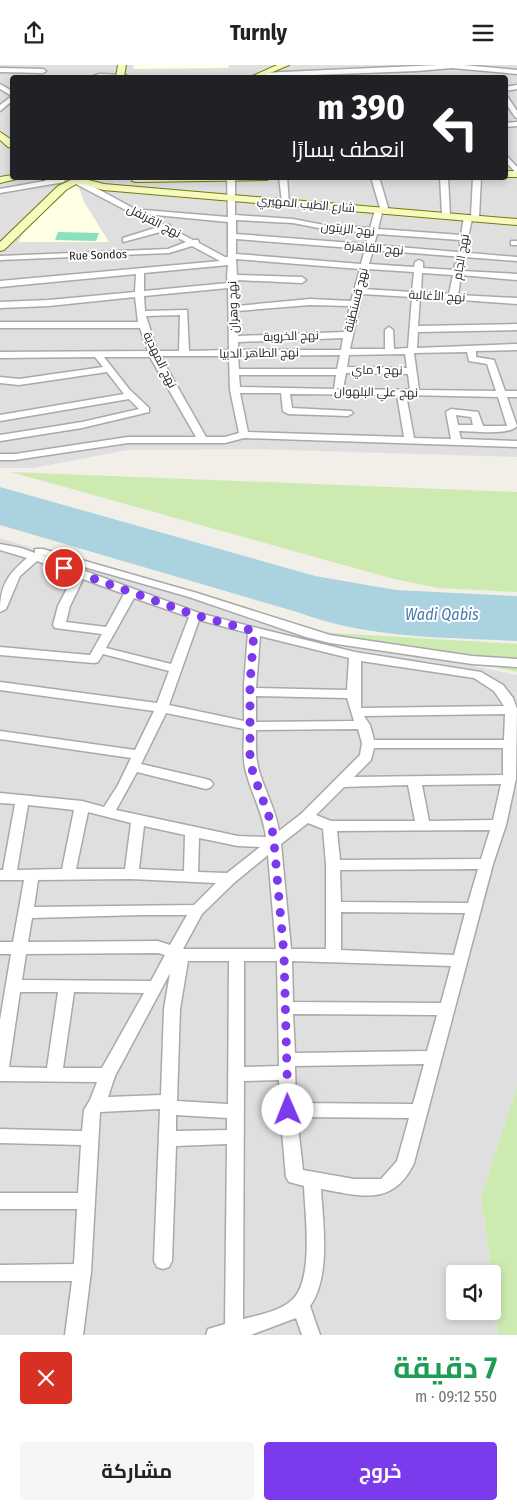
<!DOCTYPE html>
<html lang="ar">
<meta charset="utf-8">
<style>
:root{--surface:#fff;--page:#f6f6f6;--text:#222;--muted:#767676;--accent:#7c3aed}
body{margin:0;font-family:"Fira Sans Condensed",Cairo,sans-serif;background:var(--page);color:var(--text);direction:rtl;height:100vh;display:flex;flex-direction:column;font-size:19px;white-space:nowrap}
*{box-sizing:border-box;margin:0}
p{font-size:16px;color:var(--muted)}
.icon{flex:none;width:28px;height:28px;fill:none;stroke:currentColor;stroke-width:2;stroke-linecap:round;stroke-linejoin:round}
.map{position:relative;height:1270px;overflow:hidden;direction:ltr}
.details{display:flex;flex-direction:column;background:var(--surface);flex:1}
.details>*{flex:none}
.banner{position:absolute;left:10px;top:10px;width:498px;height:105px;border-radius:5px;box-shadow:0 2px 8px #0003;direction:rtl;background:#202124;color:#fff;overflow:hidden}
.buttons{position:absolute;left:446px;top:1200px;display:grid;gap:10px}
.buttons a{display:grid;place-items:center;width:55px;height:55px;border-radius:5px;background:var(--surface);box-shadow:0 2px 8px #0003;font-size:25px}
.pin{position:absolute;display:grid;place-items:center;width:42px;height:42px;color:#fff;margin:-21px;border:2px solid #fff;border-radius:50%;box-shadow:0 1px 5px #0007}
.me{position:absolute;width:55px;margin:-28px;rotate:359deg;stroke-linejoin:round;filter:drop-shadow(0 0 4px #0008)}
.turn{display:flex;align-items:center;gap:18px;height:105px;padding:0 20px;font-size:22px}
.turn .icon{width:65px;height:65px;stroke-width:2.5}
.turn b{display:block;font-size:35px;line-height:42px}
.round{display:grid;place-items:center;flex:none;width:52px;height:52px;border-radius:5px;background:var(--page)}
.headline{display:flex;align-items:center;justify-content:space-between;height:85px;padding:0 20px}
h1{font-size:30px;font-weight:700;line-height:38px;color:#1e9e55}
.cta{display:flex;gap:10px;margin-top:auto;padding:10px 20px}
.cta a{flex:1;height:58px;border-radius:5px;background:var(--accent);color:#fff;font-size:20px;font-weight:700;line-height:58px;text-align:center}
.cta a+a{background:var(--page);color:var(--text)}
header{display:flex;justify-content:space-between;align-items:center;height:65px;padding:0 20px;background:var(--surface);font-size:22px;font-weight:700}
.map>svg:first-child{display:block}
</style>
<header><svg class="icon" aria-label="menu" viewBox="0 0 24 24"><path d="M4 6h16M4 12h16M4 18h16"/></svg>Turnly<svg class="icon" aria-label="share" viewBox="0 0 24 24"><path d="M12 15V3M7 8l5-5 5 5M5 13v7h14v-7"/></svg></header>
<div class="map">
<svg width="517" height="1270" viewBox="0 0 517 1270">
<rect width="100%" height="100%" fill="#f2efe9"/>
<g fill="#e0dfdf" fill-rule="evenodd">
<path d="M 0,0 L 517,0 L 517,392 L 251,384 L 128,385 L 33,403 L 0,403 ZM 12,12 L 505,12 L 505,112 L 12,112 Z"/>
<path d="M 0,473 L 309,567 L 517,610 L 517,1021 L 481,1132 L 492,1209 L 455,1209 L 455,1246 L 492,1246 L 493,1214 L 498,1270 L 0,1270 Z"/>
</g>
<g fill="#ffffe5">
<path d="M 134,0 L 229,0 L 228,3 L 133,4 Z"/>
<path d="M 78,120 L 84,137 L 109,177 L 19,177 L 22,169 L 67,122 Z"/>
</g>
<g fill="#cdebb0">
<path d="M 11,407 L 517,427 L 517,527 L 438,523 L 390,513 Z"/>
<path d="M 317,567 L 517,579 L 517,607 Z"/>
<path d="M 517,1021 L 517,1270 L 498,1270 L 492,1209 L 481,1132 Z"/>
</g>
<path fill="#88e0be" d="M 58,167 L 99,168 L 96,176 L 55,175 Z"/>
<path fill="#aad3df" d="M 0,422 L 315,511 L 396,525 L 517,531 L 517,576 C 443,572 368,574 297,547 L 0,460 Z"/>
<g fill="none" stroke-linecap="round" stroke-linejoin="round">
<defs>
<g id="street">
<path d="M 439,0 L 463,0 L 517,5 L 517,9 L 452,3 L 417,6 L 261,12 L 258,10 L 261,8 Z"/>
<path d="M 0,3 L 43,4 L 46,6 L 43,8 L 0,7 Z"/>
<path d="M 99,9 L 126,10 L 129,12 L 91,12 Z"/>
<path d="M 0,19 L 12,26 L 12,31 L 0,24 Z"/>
<path d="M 517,20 L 517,24 L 505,26 L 505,22 Z"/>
<path d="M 505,30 L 507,31 L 517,46 L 517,53 L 515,52 L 505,37 Z"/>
<path d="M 12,31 L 12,36 L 0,46 L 0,40 Z"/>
<path d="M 517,57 L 517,61 L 505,62 L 505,58 Z"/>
<path d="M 505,89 L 517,102 L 517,109 L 505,96 Z"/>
<path d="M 227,112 L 235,112 L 235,150 L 293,154 L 324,160 L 370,163 L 375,145 L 380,143 L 371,112 L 379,112 L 389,146 L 382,148 L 378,164 L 461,170 L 464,152 L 468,150 L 471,151 L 473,112 L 481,112 L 479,153 L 475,155 L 472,154 L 466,181 L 460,181 L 460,175 L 377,169 L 374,180 L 517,192 L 517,196 L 373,185 L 369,199 L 414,202 L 415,197 L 419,195 L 423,197 L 423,203 L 454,205 L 455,199 L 459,197 L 463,199 L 462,206 L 517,209 L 517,215 L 461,210 L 458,230 L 517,233 L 517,239 L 420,232 L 418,261 L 517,259 L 517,265 L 418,267 L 417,283 L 517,279 L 517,285 L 476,286 L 476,292 L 494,295 L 505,326 L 517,326 L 517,332 L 507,332 L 517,361 C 509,371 472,366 459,366 L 461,374 L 517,376 L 517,382 L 244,373 L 225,378 L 128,378 L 15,395 L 0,395 L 0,389 L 15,389 L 128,372 L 196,372 L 150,292 L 104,292 L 129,324 L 149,343 L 149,347 L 82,363 L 0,376 L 0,370 L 82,357 L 139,344 L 129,334 L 0,356 L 0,350 L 124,329 L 107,307 L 19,320 L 0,318 L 0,312 L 19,314 L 103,302 L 95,292 L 0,293 L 0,287 L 148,286 L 140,263 L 0,263 L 0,257 L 138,257 L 135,232 L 49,241 L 0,243 L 0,237 L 49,235 L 135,227 L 136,209 L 0,222 L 0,216 L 220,196 L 192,181 L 169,188 L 0,195 L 0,191 L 168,184 L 186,177 L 164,166 L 123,177 L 123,173 L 158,162 L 74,118 L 74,114 L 80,114 L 140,147 L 144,145 L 228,152 ZM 145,149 L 228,157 L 228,192 L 225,192 L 199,178 L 198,175 L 193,175 L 170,163 L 170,160 L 165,160 ZM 236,155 L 293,158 L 324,164 L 369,168 L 366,179 L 236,169 ZM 236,174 L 365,184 L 361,199 L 236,189 ZM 236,194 L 360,204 L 351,236 L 310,234 L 237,241 L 237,215 L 302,218 L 306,215 L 302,212 L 237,210 ZM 228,200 L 227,212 L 228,218 L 144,226 L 144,208 ZM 368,204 L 414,207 L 412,227 L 363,224 ZM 422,208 L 453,210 L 449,229 L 421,227 ZM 228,223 L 229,285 L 189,286 L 187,245 L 145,246 L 144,231 ZM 362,229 L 412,232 L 408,283 L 394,284 L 393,265 L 389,262 L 385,265 L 385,284 L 350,284 ZM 310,240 L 350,241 L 344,267 L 238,271 L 237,246 ZM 180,250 L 179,286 L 157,286 L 146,251 ZM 343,273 L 341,285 L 238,285 L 238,277 ZM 467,287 L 469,296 L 487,299 L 496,326 L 419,325 L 414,288 ZM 405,289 L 407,303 L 347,302 L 349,290 ZM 340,290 L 337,304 L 239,304 L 238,291 ZM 160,291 L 229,291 L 230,325 L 239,368 L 225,372 L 206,372 ZM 346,308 L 408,309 L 410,325 L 343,324 ZM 239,310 L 336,310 L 334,324 L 240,322 ZM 240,328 L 281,328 L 283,346 L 288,349 L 348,351 L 353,348 L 351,346 L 292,343 L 290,329 L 397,330 L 404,372 L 248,367 ZM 406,330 L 498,332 L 507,361 L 483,361 L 478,347 L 451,344 L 446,347 L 451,374 L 414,373 ZM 456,350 L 471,352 L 473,360 L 458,360 Z"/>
<path d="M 279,112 L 287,112 L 289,139 L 282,137 Z"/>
<path d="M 440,112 L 448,112 L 450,150 L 446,152 L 442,150 Z"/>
<path d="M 61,113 L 65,115 L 64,117 L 0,128 L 0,124 Z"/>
<rect x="511" y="176" width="6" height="4"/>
<path d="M 0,479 L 21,483 L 35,488 L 35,484 L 43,484 L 197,528 L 330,570 L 472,591 L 517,594 L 517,602 L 472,599 L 330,578 L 306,572 L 189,532 L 39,489 L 199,548 L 257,563 L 355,587 L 481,607 L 503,620 L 513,633 L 517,644 L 516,714 L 506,760 L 493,799 L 414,1098 C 393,1142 361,1131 321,1124 C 323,1158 331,1212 310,1241 L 320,1270 L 302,1270 L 296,1253 L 251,1270 L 206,1270 L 208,1264 L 225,1259 L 227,1079 L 176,1081 L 172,1196 L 169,1202 L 163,1204 L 157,1202 L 154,1196 L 160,1044 L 100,1047 L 91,1207 L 83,1270 L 65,1270 L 72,1216 L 0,1216 L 0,1200 L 74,1199 L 77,1144 L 0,1144 L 0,1128 L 78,1128 L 81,1080 L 0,1078 L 0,1064 L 82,1066 L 84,1045 L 90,1035 L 97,1017 L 0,1016 L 0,955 L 11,889 L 0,889 L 0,877 L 13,877 L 24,815 L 0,815 L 0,805 L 3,805 L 15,739 L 0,738 L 0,728 L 82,736 L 104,742 L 118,720 L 131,693 L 0,674 L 0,666 L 135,685 L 154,646 L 0,625 L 0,617 L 157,638 L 169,606 L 103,589 L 98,597 L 94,598 L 0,590 L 0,582 L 90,590 L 102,569 L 55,563 L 53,560 L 58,541 L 74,510 L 37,496 L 20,511 L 6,544 L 0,547 C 0,521 7,510 27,493 L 0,485 ZM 83,514 L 124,529 L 106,562 L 66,557 L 70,541 ZM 134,533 L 189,552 L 171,599 L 106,583 ZM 199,555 L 248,568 L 244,619 L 244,656 L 169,640 ZM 260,571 L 349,593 L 347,625 L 256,623 ZM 361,596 L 474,613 L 494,626 L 504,641 L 361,643 ZM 256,631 L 347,633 L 354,656 L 256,657 ZM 166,648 L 244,664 C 244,678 242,693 246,707 C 252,729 263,749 266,772 L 238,771 L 116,745 L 137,707 L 206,724 L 211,722 L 213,719 L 211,716 L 206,714 L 141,699 ZM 505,649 L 504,675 L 374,675 L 370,660 L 364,651 ZM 358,664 L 362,678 L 360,690 L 301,749 L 279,766 C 276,746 266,728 260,709 C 255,695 256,680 256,665 ZM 374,683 L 503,683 L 503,710 L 354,712 L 371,695 ZM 501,719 L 493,755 L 429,756 L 422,720 ZM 408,720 L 415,756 L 331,756 L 316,750 L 344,722 ZM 28,740 L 74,745 L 62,804 L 17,805 ZM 88,747 L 131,758 L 125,804 L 76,804 ZM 308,758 L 323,764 L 326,800 L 326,884 L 291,884 L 281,779 ZM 144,761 L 185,770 L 184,806 L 139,804 ZM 490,765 L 481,794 L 340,795 L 337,766 ZM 199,773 L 238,781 L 260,782 L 227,808 L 198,807 ZM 268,790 L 276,884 L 183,884 L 202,849 L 235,817 ZM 478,804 L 468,838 L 341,837 L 340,805 ZM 131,814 L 216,818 L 194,840 L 34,842 L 38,815 ZM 341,847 L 465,848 L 454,890 L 341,885 ZM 141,850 L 187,850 L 170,880 L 158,876 L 28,877 L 32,853 ZM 158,888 L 165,890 L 151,916 L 22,915 L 26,889 ZM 188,896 L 229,896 L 228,1039 L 177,1036 L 180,944 ZM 244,896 L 277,896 L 279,1001 L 244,1002 ZM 292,896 L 451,901 L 441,938 L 293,937 ZM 170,908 L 164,944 L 161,1030 L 108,1032 L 115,1011 ZM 20,927 L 58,927 L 47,1003 L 9,1002 ZM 74,927 L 144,928 L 102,1003 L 63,1003 ZM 293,949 L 437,950 L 427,986 L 295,988 ZM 424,999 L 413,1039 L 296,1038 L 295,1001 ZM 279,1015 L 280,1045 L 286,1112 L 289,1117 L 304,1121 C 305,1149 314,1213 293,1234 C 281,1246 259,1250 243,1254 L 244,1016 ZM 176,1050 L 227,1053 L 227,1065 L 176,1066 ZM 297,1052 L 409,1053 L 397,1096 L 381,1114 L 354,1114 L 303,1105 Z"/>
</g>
<g id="secondary">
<path d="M 118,0 L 126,0 L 124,12 L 116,12 Z"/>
<path d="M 277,0 L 289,0 L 261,12 L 250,12 Z"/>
<path d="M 0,67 L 12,75 L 12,83 L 8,82 L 0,75 Z"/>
<rect x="505" y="106" width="12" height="6"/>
<path d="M 12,110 L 12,112 L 25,112 L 0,118 L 0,112 Z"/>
<path d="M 37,112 L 64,112 L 65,114 C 59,119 44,117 37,112 Z"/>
<path d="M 77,112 L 104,119 L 517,154 L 517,160 L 103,125 L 78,118 L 66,125 L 4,185 L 0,186 L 0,177 L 58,121 Z"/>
<path d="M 132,112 L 272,112 L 267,115 L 136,117 L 132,116 Z"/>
</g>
</defs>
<use href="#street" stroke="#a9a9a9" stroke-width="3"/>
<use href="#secondary" stroke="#707d05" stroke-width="2"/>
<use href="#street" fill="#fff" fill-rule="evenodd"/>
<use href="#secondary" fill="#f7fabf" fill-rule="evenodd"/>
</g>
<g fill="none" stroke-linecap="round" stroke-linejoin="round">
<path stroke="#7c3aed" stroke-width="9" stroke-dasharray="0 16.2" d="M 64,503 L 195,550 L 254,566 L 250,619 L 250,694 L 253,708 L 271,757 L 274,777 L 284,890 L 288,1045"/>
</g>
<g text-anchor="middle" stroke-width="4" stroke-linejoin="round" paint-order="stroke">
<g font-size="12" fill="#222" stroke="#fff">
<text transform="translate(306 139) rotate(5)" y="4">شارع الطيب المهيري</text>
<text transform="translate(154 156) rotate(27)" y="4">نهج القرنفل</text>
<text transform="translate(348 164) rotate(6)" y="4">نهج الزيتون</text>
<text transform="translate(374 183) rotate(5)" y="4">نهج القاهرة</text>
<text transform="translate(98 190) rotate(-2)" y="4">Rue Sondos</text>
<text transform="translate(461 192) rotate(-80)" y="4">نهج الجام</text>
<text transform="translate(437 231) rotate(3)" y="4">نهج الأغالبة</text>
<text transform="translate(356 235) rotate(-76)" y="4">نهج قسنطينة</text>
<text transform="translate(233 242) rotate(-92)" y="4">نهج وهران</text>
<text transform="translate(291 271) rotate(-2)" y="4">نهج الخروبة</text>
<text transform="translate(259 288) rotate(-1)" y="4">نهج الطاهر الدبيا</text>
<text transform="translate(160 295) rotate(64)" y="4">نهج المهدية</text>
<text transform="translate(377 305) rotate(1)" y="4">نهج 1 ماي</text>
<text transform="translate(376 327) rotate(1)" y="4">نهج علي البلهوان</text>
</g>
<g font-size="16" font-style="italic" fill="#4a7aab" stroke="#fff">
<text x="442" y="555">Wadi Qabis</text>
</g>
</g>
</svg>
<div class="buttons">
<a><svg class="icon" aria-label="sound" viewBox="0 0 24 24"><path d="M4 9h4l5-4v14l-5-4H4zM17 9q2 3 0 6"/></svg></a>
</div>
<div class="pin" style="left:64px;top:503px;background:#d93025"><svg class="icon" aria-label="arrive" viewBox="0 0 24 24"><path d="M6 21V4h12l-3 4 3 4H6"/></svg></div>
<svg class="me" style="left:288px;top:1045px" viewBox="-20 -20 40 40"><circle r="19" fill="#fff"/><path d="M0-13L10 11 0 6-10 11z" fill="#7c3aed"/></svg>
<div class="banner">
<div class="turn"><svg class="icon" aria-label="left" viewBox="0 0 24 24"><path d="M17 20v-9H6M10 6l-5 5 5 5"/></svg><div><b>390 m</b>انعطف يسارًا</div></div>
</div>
</div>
<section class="details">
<div class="headline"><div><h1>7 دقيقة</h1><p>550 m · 09:12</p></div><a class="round" style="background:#d93025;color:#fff"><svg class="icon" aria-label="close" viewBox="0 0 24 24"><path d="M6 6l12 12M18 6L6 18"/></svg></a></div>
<div class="cta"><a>خروج</a><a>مشاركة</a></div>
</section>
